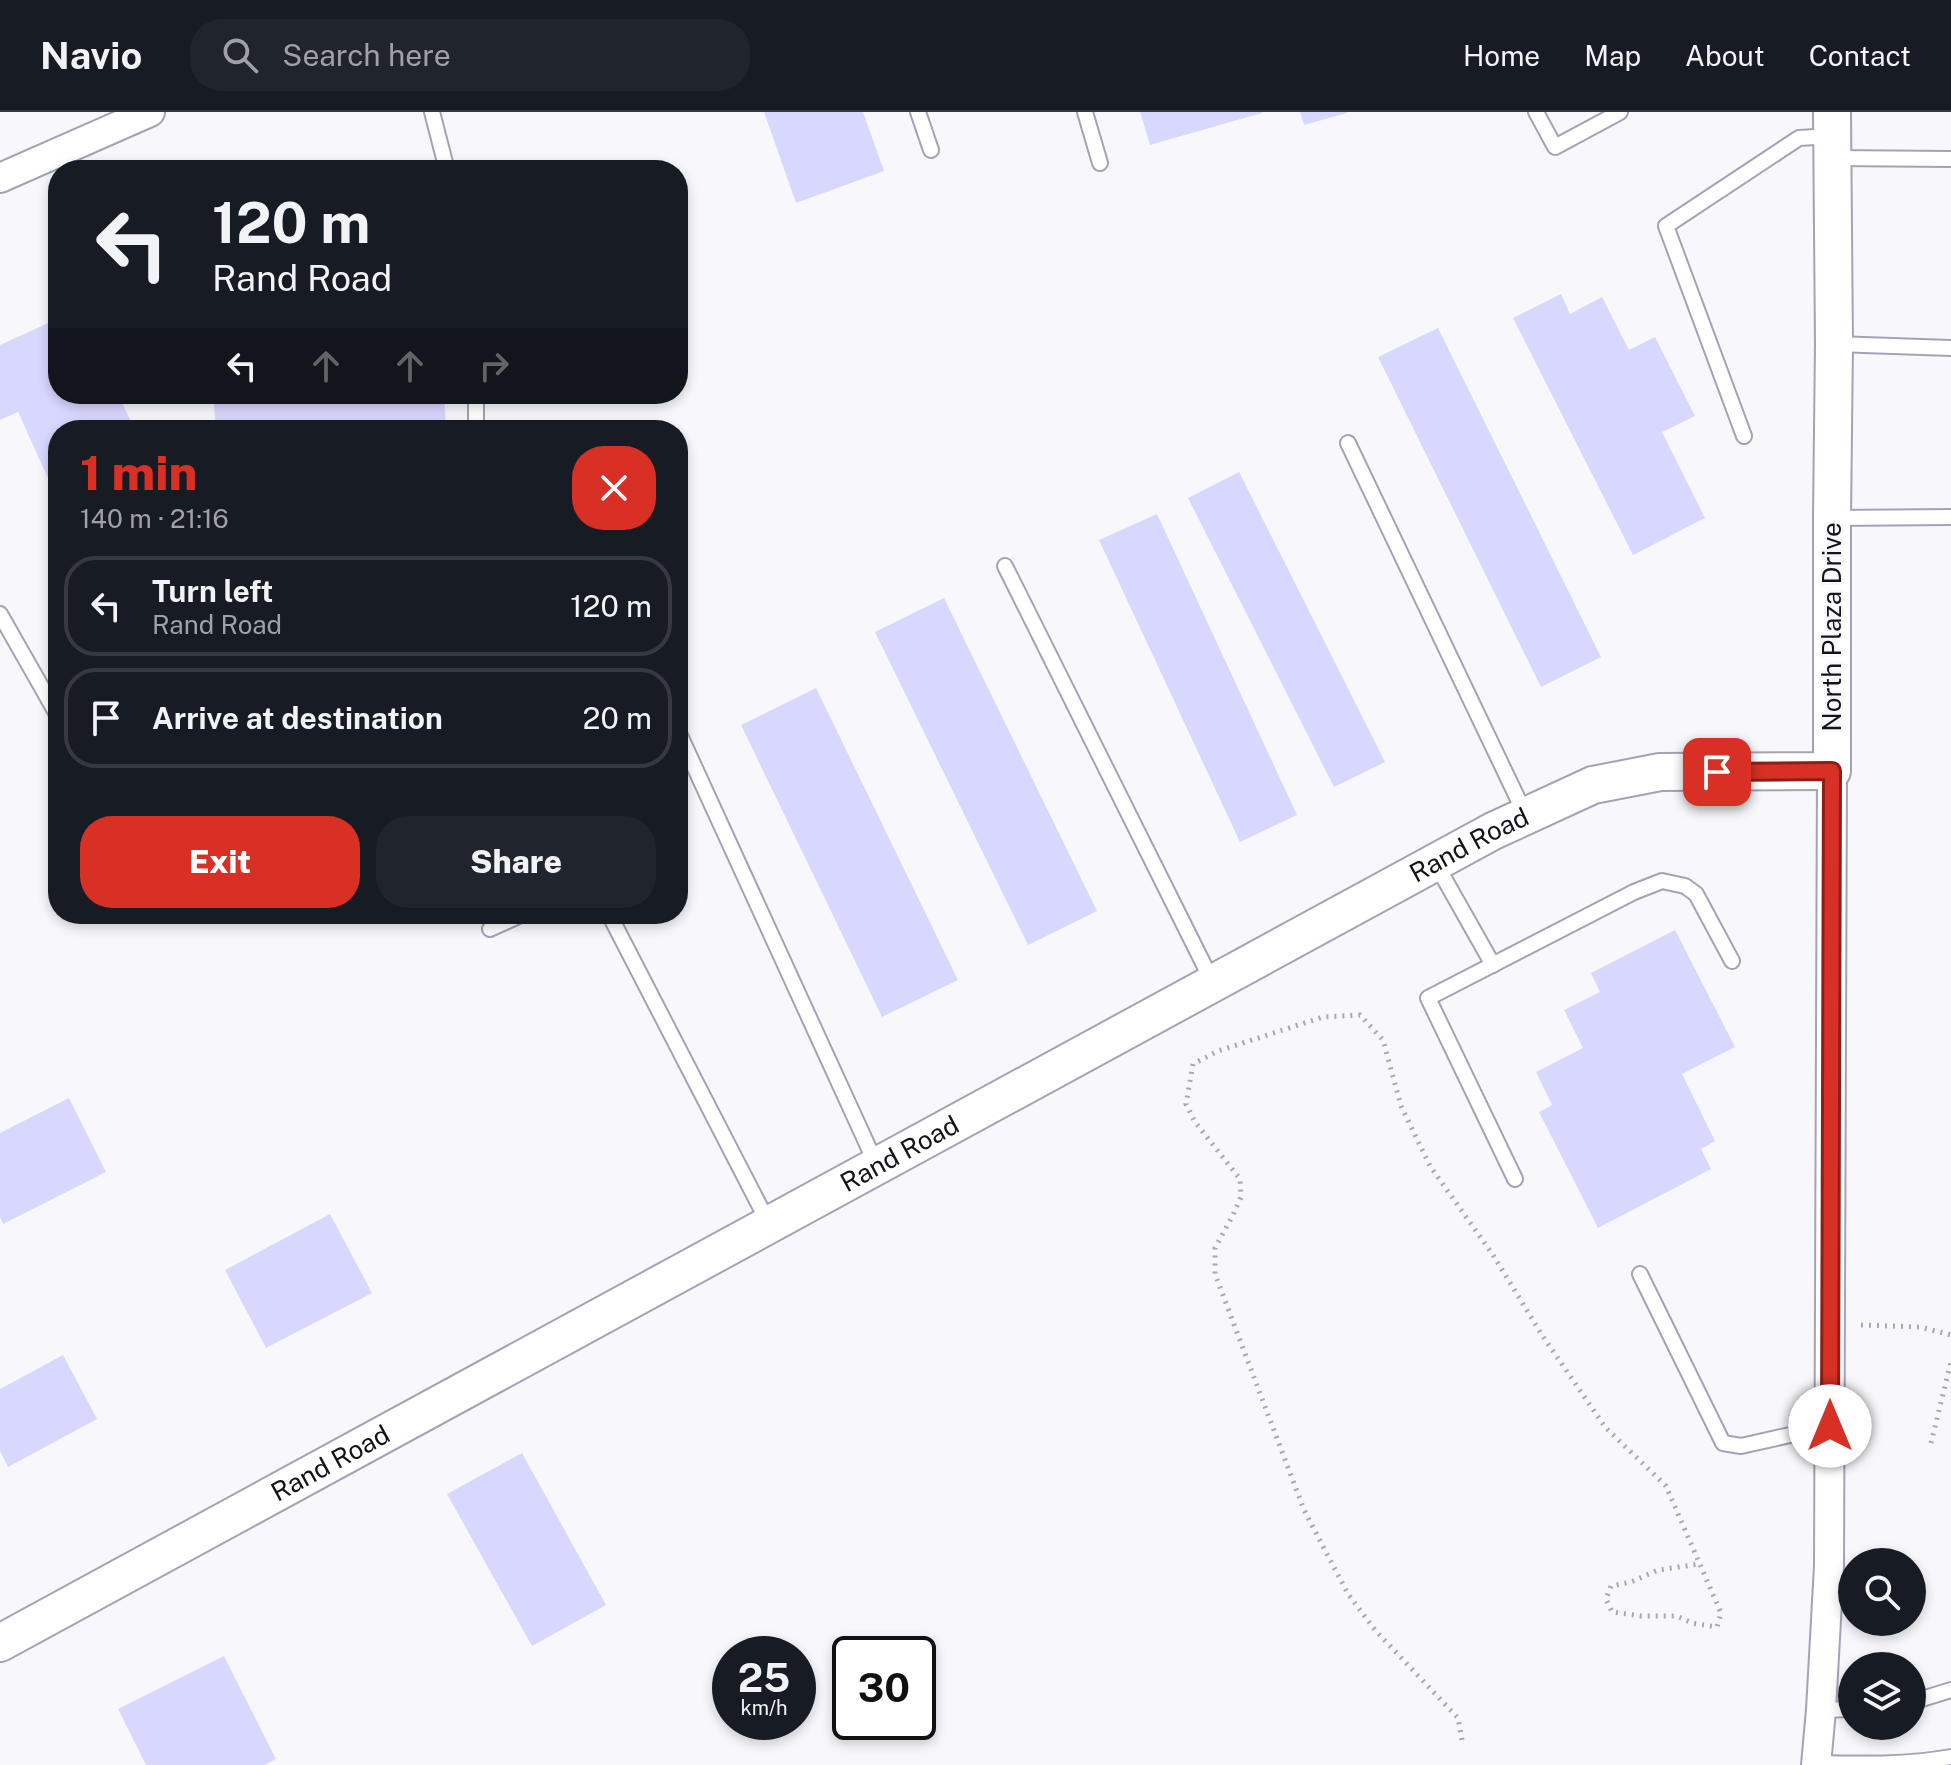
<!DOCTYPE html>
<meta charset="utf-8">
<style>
:root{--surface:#171b24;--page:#20242c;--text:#f1f3f6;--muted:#9ea1a6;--line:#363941;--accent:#d93025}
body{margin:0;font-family:"Public Sans",sans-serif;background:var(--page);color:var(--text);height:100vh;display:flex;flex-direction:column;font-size:30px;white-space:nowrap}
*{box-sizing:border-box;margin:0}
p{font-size:26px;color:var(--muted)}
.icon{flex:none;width:44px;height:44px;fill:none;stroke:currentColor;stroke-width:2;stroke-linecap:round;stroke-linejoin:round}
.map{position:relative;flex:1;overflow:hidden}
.sheet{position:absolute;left:48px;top:308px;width:640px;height:504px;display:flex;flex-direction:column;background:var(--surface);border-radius:32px;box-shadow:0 4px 12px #0003}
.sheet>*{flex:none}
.guide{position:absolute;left:48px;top:48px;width:640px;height:244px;border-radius:32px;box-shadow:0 4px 12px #0003;background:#171b24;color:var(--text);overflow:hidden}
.buttons{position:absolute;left:1838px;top:1436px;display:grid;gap:16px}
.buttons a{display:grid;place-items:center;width:88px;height:88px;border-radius:50%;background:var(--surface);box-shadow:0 4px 12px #0003;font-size:40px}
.speed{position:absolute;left:712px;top:1524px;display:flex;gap:16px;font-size:40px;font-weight:700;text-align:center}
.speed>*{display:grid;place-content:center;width:104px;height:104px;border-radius:50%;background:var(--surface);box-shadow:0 4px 12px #0003;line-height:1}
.speed small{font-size:20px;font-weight:400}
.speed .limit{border:4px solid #111;border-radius:12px;background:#fff;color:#111}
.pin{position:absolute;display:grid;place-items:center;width:68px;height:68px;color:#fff;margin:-34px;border-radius:16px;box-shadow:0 4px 12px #0006}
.me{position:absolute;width:88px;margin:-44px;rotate:0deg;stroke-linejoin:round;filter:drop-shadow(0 0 6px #0008)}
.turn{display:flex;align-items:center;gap:28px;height:168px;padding:0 32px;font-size:36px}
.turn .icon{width:104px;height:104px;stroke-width:2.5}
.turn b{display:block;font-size:56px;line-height:68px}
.lanes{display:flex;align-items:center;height:76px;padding:0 32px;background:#0003;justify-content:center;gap:40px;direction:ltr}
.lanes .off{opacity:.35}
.round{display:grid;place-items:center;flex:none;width:84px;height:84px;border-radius:32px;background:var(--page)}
.summary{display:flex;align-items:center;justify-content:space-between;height:136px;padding:0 32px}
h1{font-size:48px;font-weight:800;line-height:60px;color:var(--accent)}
.primary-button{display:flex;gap:16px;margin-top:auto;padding:16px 32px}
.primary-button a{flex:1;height:92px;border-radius:32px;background:var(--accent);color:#fff;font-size:32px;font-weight:800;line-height:92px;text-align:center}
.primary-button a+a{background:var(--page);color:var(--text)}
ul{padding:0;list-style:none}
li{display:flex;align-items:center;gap:24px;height:100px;margin:0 16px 12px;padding:0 16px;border:4px solid var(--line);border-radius:32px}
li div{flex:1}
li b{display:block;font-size:30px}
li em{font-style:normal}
header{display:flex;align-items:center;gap:48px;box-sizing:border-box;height:112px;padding:0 40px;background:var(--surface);border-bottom:2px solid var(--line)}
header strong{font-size:38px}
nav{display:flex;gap:44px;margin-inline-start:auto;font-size:28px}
.search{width:560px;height:72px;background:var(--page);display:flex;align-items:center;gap:20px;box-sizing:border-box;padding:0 28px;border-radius:32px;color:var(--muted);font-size:30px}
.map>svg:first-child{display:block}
</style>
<header>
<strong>Navio</strong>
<div class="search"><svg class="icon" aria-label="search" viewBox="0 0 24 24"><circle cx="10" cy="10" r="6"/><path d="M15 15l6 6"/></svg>Search here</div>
<nav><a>Home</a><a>Map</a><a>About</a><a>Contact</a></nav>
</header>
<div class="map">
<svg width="1951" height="1653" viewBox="0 0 1951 1653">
<rect width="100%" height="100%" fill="#f8f8fc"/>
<g fill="#d8d7fe">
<path d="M 764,0 L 863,0 L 884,59 L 796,91 Z"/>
<path d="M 1140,0 L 1262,0 L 1262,1 L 1150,33 Z"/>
<path d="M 1300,0 L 1347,0 L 1347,1 L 1304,13 Z"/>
<path d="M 1561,182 L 1570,202 L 1602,185 L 1629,238 L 1655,225 L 1695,304 L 1662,320 L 1705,406 L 1633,443 L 1513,206 Z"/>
<path d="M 55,208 L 58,215 L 58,282 L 118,282 L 135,318 L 58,318 L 58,388 L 18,300 L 0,308 L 0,233 Z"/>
<path d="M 1438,216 L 1601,545 L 1541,575 L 1378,245 Z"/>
<path d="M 213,282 L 444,282 L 446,314 L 378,318 L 216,318 Z"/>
<path d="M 1239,360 L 1385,650 L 1334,675 L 1188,386 Z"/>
<path d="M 1157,402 L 1297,703 L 1240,730 L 1099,428 Z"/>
<path d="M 944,486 L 1097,799 L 1028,833 L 875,520 Z"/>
<path d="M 816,576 L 958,868 L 882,905 L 741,613 Z"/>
<path d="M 1675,818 L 1735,935 L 1682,962 L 1715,1029 L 1701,1037 L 1711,1057 L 1598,1116 L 1539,1000 L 1552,993 L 1536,960 L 1583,936 L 1564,898 L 1600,880 L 1591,861 Z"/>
<path d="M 69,986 L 106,1060 L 3,1112 L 0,1105 L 0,1021 Z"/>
<path d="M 330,1102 L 372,1181 L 266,1236 L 225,1158 Z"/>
<path d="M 63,1243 L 97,1307 L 8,1355 L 0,1339 L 0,1277 Z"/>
<path d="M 522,1341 L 606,1493 L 532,1534 L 447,1382 Z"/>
<path d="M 224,1544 L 276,1647 L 264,1653 L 146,1653 L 118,1597 Z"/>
</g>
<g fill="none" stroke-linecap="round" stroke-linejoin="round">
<defs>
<g id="service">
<path d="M 432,0 L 447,58"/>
<path d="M 918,0 L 931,38"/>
<path d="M 1085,0 L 1100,51"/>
<path d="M 1536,0 L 1555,35 L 1620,0"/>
<path d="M 1832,46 L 1951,47"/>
<path d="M 1835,232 L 1951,236"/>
<path d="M 476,282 L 476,318"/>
<path d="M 1744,324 L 1666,114 L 1799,26 L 1832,24"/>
<path d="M 1348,331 L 1526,704"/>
<path d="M 1832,406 L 1951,405"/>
<path d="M 1005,454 L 1213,871"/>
<path d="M 0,502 L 58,604"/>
<path d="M 678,619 L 877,1054"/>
<path d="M 1436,752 L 1493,853"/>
<path d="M 609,802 L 769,1112"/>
<path d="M 490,817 L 523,802"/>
<path d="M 1515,1067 L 1428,886 L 1634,780 L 1662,769 L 1685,774 L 1696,782 L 1732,849"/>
<path d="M 1640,1162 L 1723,1331 L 1741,1334 L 1830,1314"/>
<path d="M 1912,1590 L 1951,1578"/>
<path d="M 1821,1598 L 1852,1597"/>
<path d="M 1816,1651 C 1861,1652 1907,1653 1951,1645"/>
</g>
<g id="minor">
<path d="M 0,66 L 150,0"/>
<path d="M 1816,1653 L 1821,1598 L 1829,1454 L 1832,659"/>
</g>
<g id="tertiary">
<path id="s1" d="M 0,1531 L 1493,719 L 1593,673 L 1660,660 L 1832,659 L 1832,406 L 1834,232 L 1832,0"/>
</g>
</defs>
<use href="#service" stroke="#a4a3b5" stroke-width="18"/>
<use href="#minor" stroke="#a4a3b5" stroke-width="32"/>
<use href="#tertiary" stroke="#a4a3b5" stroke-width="40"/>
<g stroke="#a8a8ad" stroke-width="5" stroke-dasharray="2 6" stroke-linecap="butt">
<path d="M 1861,1213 L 1920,1215 L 1951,1223"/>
<path d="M 1931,1331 L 1951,1250"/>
<path d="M 1462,1628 L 1458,1606 L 1375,1518 L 1348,1482 L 1304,1398 L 1215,1162 L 1215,1136 L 1233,1103 L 1241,1085 L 1240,1067 L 1195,1010 L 1186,992 L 1193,952 L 1218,939 L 1323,905 L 1360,903 L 1383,928 L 1401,994 L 1430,1054 L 1493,1143 L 1542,1223 L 1605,1315 L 1666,1374 L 1721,1501 L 1717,1515 L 1692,1511 L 1677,1504 L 1641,1504 L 1612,1500 L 1606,1487 L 1611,1474 L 1631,1470 L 1658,1458 L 1699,1452"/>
</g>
<use href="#service" stroke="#fff" stroke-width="14"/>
<use href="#minor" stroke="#fff" stroke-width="28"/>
<use href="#tertiary" stroke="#fff" stroke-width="36"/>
</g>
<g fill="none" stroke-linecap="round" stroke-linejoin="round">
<defs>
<path id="route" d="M 1717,660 L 1832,659 L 1830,1314"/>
</defs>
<use href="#route" stroke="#8d1f18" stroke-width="20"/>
<use href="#route" stroke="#d93025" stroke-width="14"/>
</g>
<g text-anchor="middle" stroke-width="6" stroke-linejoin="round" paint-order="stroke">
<g font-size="26" fill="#13131a" stroke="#f8f8fc">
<text transform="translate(1832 515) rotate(-90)" y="9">North Plaza Drive</text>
<text dy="9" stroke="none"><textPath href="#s1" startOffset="1672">Rand Road</textPath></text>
<text dy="9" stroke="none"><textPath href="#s1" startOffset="1024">Rand Road</textPath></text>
<text dy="9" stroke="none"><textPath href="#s1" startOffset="376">Rand Road</textPath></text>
</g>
</g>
</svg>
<div class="buttons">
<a><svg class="icon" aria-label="search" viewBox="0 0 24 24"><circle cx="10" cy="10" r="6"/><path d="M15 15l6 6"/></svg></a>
<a><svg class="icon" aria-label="layers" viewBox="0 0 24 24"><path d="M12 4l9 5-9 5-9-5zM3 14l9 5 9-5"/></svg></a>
</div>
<div class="speed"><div>25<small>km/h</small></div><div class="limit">30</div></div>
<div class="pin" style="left:1717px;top:660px;background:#d93025"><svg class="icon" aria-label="arrive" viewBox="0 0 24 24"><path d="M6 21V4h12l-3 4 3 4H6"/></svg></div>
<svg class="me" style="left:1830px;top:1314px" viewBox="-20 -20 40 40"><circle r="19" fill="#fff"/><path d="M0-13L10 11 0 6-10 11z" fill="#d93025"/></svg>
<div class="guide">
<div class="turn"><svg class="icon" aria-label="left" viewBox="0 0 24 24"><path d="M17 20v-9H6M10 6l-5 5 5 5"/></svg><div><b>120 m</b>Rand Road</div></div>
<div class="lanes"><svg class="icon" aria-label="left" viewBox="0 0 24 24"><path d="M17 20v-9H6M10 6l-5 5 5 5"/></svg><svg class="icon off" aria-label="ahead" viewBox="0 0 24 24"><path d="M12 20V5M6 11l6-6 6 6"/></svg><svg class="icon off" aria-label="ahead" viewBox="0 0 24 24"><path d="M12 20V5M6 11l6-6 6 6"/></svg><svg class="icon off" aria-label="right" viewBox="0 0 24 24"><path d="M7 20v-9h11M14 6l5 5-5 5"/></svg></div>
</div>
<section class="sheet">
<div class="summary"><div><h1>1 min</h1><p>140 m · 21:16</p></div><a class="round" style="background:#d93025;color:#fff"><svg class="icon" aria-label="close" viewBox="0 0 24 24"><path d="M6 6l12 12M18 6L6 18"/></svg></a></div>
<ul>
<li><svg class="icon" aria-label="left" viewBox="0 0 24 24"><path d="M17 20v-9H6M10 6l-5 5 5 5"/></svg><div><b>Turn left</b><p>Rand Road</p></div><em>120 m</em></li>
<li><svg class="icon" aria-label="arrive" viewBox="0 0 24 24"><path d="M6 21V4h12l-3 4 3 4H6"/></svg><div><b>Arrive at destination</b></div><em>20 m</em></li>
</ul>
<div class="primary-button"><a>Exit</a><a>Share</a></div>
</section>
</div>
